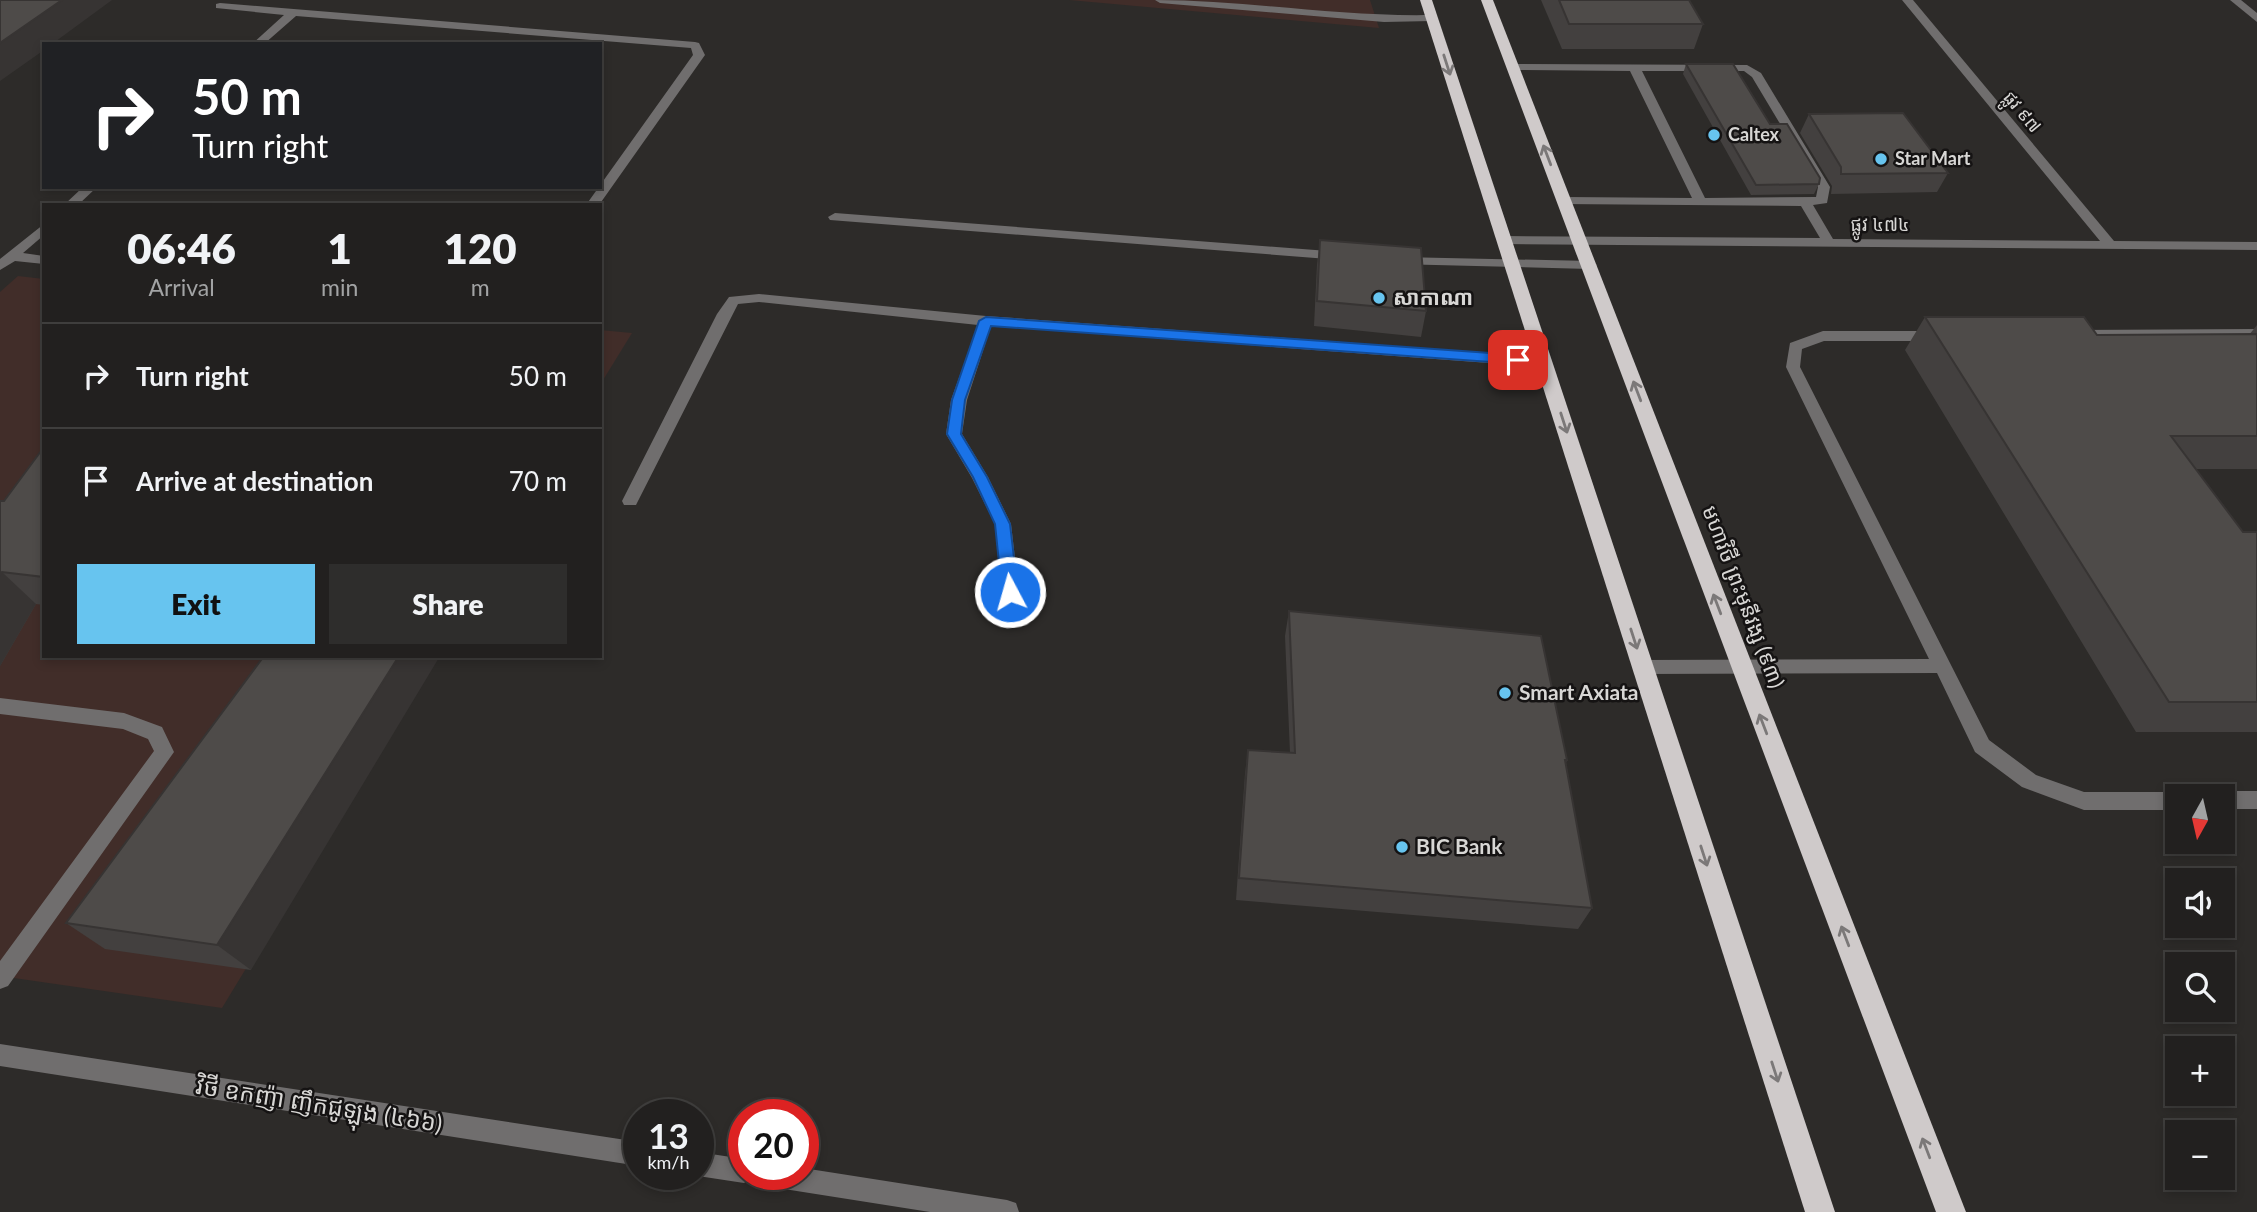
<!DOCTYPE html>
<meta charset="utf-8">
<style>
:root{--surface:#22201f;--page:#2e2d2c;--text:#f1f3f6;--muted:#a2a3a4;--line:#3f3e3d;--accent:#67c4ef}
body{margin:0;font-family:Lato,"Noto Sans Khmer",sans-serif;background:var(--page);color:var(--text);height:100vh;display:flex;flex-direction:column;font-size:26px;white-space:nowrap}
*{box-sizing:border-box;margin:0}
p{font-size:23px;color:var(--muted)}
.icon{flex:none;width:38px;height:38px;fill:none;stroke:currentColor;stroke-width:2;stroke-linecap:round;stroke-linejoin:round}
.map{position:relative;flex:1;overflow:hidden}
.panel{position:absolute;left:42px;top:203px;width:560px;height:455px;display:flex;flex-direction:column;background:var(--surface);border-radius:0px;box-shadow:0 4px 10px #0003,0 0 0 2px var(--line)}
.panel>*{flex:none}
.guide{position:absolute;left:42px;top:42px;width:560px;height:147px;border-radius:0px;box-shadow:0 4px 10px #0003,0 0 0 2px var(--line);background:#202124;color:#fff;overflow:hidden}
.needle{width:46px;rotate:188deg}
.controls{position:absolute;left:2165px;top:784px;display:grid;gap:14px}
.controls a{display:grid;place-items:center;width:70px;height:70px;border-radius:0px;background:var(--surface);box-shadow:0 4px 10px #0003,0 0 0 2px var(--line);font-size:35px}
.speed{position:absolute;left:623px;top:1099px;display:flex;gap:14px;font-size:35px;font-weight:700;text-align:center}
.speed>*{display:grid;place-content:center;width:91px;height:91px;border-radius:50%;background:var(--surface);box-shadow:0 4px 10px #0003,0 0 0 2px var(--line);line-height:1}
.speed small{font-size:18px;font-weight:400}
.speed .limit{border:10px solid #d22;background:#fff;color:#111}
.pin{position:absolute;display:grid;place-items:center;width:60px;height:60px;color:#fff;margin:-30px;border-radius:14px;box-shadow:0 4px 10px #0006}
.me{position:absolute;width:77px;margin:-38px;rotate:354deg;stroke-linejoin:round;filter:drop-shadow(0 0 5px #0008)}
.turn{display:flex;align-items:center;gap:24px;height:147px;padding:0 35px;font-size:32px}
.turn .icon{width:91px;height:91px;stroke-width:2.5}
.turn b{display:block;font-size:49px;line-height:60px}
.eta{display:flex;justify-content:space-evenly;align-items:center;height:119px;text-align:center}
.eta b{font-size:42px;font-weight:800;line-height:49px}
.cta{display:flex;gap:14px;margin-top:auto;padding:14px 35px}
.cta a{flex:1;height:80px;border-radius:0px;background:var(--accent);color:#111;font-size:28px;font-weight:800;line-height:80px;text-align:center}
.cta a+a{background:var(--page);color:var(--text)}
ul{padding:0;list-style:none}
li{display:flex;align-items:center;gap:21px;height:105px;padding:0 35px;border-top:2px solid var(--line)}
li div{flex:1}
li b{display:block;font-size:26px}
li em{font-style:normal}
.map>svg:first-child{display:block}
</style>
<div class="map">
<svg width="2257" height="1212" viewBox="0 0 2257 1212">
<rect width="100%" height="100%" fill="#2d2b29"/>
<g fill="#412d29">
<path d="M 1069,0 L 1370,0 L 1379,28 Z"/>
<path d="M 18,276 L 44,279 L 44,656 L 436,656 L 222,1008 L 0,976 L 0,292 Z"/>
<path d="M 600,330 L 632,333 L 600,385 Z"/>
</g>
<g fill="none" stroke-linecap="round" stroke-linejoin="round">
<g fill="#706e6e" fill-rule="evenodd">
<path d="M 1155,0 C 1247,0 1339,17 1432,15 L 1437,18 L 1432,21 L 1384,22 L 1160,3 Z"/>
<path d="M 1902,0 L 1913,0 L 2114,241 L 2257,242 L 2257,250 L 1504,244 L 1497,240 L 1504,236 L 1820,238 L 1801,206 L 1560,204 L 1560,198 L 1565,197 L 1692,198 L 1630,71 L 1513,70 L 1507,67 L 1513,64 L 1747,65 L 1761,73 L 1830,187 L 1827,203 L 1813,205 L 1833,239 L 2100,241 ZM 1642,71 L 1744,71 L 1752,77 L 1818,187 L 1816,197 L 1705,198 Z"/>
<path d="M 2230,0 L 2241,0 L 2257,13 L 2257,22 Z"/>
<path d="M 220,3 L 695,42 L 699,43 L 705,55 L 599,205 L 586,205 L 693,55 L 691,48 L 296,16 L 264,44 L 252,44 L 284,15 L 216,8 L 216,4 Z"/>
<path d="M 83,187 L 97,187 L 78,205 L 64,205 Z"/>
<path d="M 835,213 L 1341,252 L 1348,256 L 1341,260 L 830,220 L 828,217 Z"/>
<path d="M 44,224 L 44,235 L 23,253 L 44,256 L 44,264 L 15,261 L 0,270 L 0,259 Z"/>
<path d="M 1400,257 L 1590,261 L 1597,265 L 1590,269 L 1395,264 L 1395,258 Z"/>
<path d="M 759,294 L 986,316 L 1544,357 L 1551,362 L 1544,367 L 991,326 L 967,400 L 962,434 L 988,477 L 1011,524 L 1019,592 L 1016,597 L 1004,597 L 1001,592 L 995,524 L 972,478 L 946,434 L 951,400 L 978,325 L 759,302 L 738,304 L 638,501 L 636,505 L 624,505 L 622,501 L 717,314 L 729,297 Z"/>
<path d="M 2257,329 L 2257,339 L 2075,340 L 2068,335 L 2075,330 Z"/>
<path d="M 1823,331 L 1935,331 L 1942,336 L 1935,341 L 1824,341 L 1802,349 L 1800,367 L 1989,740 L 2036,775 L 2084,792 L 2177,792 L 2185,796 L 2177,796 L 2177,810 L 2084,810 L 2022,787 L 1975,752 L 1937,673 L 1643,674 L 1637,672 L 1634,667 L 1637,662 L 1643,660 L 1929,659 L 1786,367 L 1790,343 Z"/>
<path d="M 0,698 L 124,713 L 162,727 L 174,752 L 8,986 L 0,989 L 0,961 L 154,751 L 148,739 L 123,729 L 0,714 Z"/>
<path d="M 2222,791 L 2257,791 L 2257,809 L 2222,809 L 2222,796 L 2214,796 Z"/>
<path d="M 0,1044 L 639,1142 L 639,1166 L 0,1066 Z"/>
<path d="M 698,1152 L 744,1159 L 744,1174 L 803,1174 L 803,1168 L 1007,1200 L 1016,1203 L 1019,1212 L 930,1212 L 765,1186 L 757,1182 L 754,1176 L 744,1183 L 698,1176 L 694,1174 L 698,1174 Z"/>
</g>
<g fill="#cfcaca" fill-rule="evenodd">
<path d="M 1420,0 L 1432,0 L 1835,1212 L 1805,1212 Z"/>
<path d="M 1481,0 L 1493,0 L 1966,1212 L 1936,1212 Z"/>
</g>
</g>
<g fill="#43403f">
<path d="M 1541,0 L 1689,0 L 1703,24 L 1694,49 L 1562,49 Z"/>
<path d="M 1686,64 L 1770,124 L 1819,184 L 1814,194 L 1751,195 L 1683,74 Z"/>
<path d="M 1809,114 L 1948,173 L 1937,192 L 1831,194 L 1832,186 L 1800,133 Z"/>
<path d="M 1320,240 L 1426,311 L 1421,337 L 1314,326 L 1317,265 Z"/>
<path d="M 1925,317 L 2097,335 L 2249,335 L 2257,325 L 2257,469 L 2196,469 L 2243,532 L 2257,532 L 2257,732 L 2136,732 L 1905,350 Z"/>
<path d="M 44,447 L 44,605 L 36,604 L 0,666 L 4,501 Z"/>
<path d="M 1289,611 L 1567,760 L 1566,763 L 1592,908 L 1578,929 L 1236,900 L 1245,774 L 1248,750 L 1290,753 L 1285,636 Z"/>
<path d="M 264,656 L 251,970 L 105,949 L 66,923 Z"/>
</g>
<g fill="#373433">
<path d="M 62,0 L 112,0 L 52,44 L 44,44 L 44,50 L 0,81 L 0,43 Z"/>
<path d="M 2,572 L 36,604 L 0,666 L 0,575 Z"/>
<path d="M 399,656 L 440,656 L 251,970 L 217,945 Z"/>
</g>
<g fill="#4e4b49" stroke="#373433" stroke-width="2">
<path d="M 0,0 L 62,0 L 0,43 Z"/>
<path d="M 1559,0 L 1689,0 L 1703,24 L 1569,24 Z"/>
<path d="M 1686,64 L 1733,64 L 1770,124 L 1787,124 L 1820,178 L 1819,184 L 1756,185 Z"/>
<path d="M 1903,113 L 1948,173 L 1841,174 L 1841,167 L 1809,114 Z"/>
<path d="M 1320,240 L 1421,248 L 1426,311 L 1317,301 Z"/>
<path d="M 1925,317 L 2084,317 L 2097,335 L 2257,334 L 2257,436 L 2171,436 L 2243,532 L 2257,532 L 2257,702 L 2169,702 Z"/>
<path d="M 44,447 L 44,577 L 2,572 L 0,575 L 0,501 L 4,501 Z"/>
<path d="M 1289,611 L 1541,636 L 1567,760 L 1565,760 L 1592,908 L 1239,878 L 1248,750 L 1295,753 Z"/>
<path d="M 264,656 L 399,656 L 217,945 L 66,923 Z"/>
</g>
<defs><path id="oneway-shaft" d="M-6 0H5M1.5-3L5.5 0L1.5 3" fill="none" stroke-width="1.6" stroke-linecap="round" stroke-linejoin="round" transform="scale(1.75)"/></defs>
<g stroke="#7b7878">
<use href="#oneway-shaft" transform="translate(1447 65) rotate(72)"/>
<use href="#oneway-shaft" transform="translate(1547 155) rotate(-111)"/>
<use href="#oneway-shaft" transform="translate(1637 391) rotate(-111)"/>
<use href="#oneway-shaft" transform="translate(1564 423) rotate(72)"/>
<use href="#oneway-shaft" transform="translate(1717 604) rotate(-111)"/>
<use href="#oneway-shaft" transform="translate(1634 639) rotate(72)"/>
<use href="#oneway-shaft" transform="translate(1763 724) rotate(-111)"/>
<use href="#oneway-shaft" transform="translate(1704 856) rotate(72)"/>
<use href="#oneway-shaft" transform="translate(1845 936) rotate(-111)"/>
<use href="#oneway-shaft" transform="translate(1775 1072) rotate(72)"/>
<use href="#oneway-shaft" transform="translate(1926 1148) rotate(-111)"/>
</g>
<path fill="#1a73e8" stroke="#114b97" stroke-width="2" d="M 986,317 L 1518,355 L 1524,360 L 1518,364 L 991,326 L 965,400 L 961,434 L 987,477 L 1010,524 L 1018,592 L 1010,598 L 1002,592 L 995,524 L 973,477 L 947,434 L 952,400 L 979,321 Z"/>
<g fill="#67c4ef" stroke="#151313" stroke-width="2.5">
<circle cx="1714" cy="135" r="7"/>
<circle cx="1881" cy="159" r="7"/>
<circle cx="1379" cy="298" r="7"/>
<circle cx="1505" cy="693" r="7"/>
<circle cx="1402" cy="847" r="7"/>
</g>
<g text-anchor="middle" stroke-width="5" stroke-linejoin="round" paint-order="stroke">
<g font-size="18" fill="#d8d7d5" stroke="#151313">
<text transform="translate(2022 112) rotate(50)" y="6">ផ្លូវ ៩៧</text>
<text x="1880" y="231">ផ្លូវ ៤៧៤</text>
</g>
<g font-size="18" font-weight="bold" fill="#d8d7d5" stroke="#151313" text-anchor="start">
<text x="1728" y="141">Caltex</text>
<text x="1895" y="165">Star Mart</text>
</g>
<g font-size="21" font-weight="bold" fill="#d8d7d5" stroke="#151313" text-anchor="start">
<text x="1393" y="305">សាកាណា</text>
<text x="1519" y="700">Smart Axiata</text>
<text x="1416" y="854">BIC Bank</text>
</g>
<g font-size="21" fill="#d8d7d5" stroke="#151313">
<text transform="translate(1743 597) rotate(69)" y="7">មហាវិថី ព្រះមុនីវង្ស (៩៣)</text>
</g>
<g font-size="24" fill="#d8d7d5" stroke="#151313">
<text transform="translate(319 1105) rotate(9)" y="8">វិថី ឧកញ៉ា ញឹកជូឡុង (៤៦៦)</text>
</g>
</g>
</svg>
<div class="controls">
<a><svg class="needle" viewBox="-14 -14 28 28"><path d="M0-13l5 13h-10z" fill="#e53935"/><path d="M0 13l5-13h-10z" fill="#a2a3a4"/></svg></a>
<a><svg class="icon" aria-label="sound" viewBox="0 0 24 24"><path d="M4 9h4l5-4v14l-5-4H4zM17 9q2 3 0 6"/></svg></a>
<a><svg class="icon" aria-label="search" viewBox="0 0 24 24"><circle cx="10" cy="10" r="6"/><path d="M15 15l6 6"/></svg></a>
<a>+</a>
<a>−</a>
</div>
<div class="speed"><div>13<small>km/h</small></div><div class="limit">20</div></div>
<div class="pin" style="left:1518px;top:360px;background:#d93025"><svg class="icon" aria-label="arrive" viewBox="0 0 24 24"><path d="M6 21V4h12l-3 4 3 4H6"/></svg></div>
<svg class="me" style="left:1010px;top:592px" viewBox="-20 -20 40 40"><circle r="17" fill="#1a73e8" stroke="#fff" stroke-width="3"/><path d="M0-11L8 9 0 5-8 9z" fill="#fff"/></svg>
<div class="guide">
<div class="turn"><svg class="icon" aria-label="right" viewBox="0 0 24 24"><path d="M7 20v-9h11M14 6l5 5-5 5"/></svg><div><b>50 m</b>Turn right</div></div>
</div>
<section class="panel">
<div class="eta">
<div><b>06:46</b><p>Arrival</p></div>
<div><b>1</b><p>min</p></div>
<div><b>120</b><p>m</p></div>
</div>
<ul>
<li><svg class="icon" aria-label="right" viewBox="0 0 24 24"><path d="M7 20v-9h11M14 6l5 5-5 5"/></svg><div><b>Turn right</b></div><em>50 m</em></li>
<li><svg class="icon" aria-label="arrive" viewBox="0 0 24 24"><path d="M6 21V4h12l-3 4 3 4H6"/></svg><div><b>Arrive at destination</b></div><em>70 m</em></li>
</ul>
<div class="cta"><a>Exit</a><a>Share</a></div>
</section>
</div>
